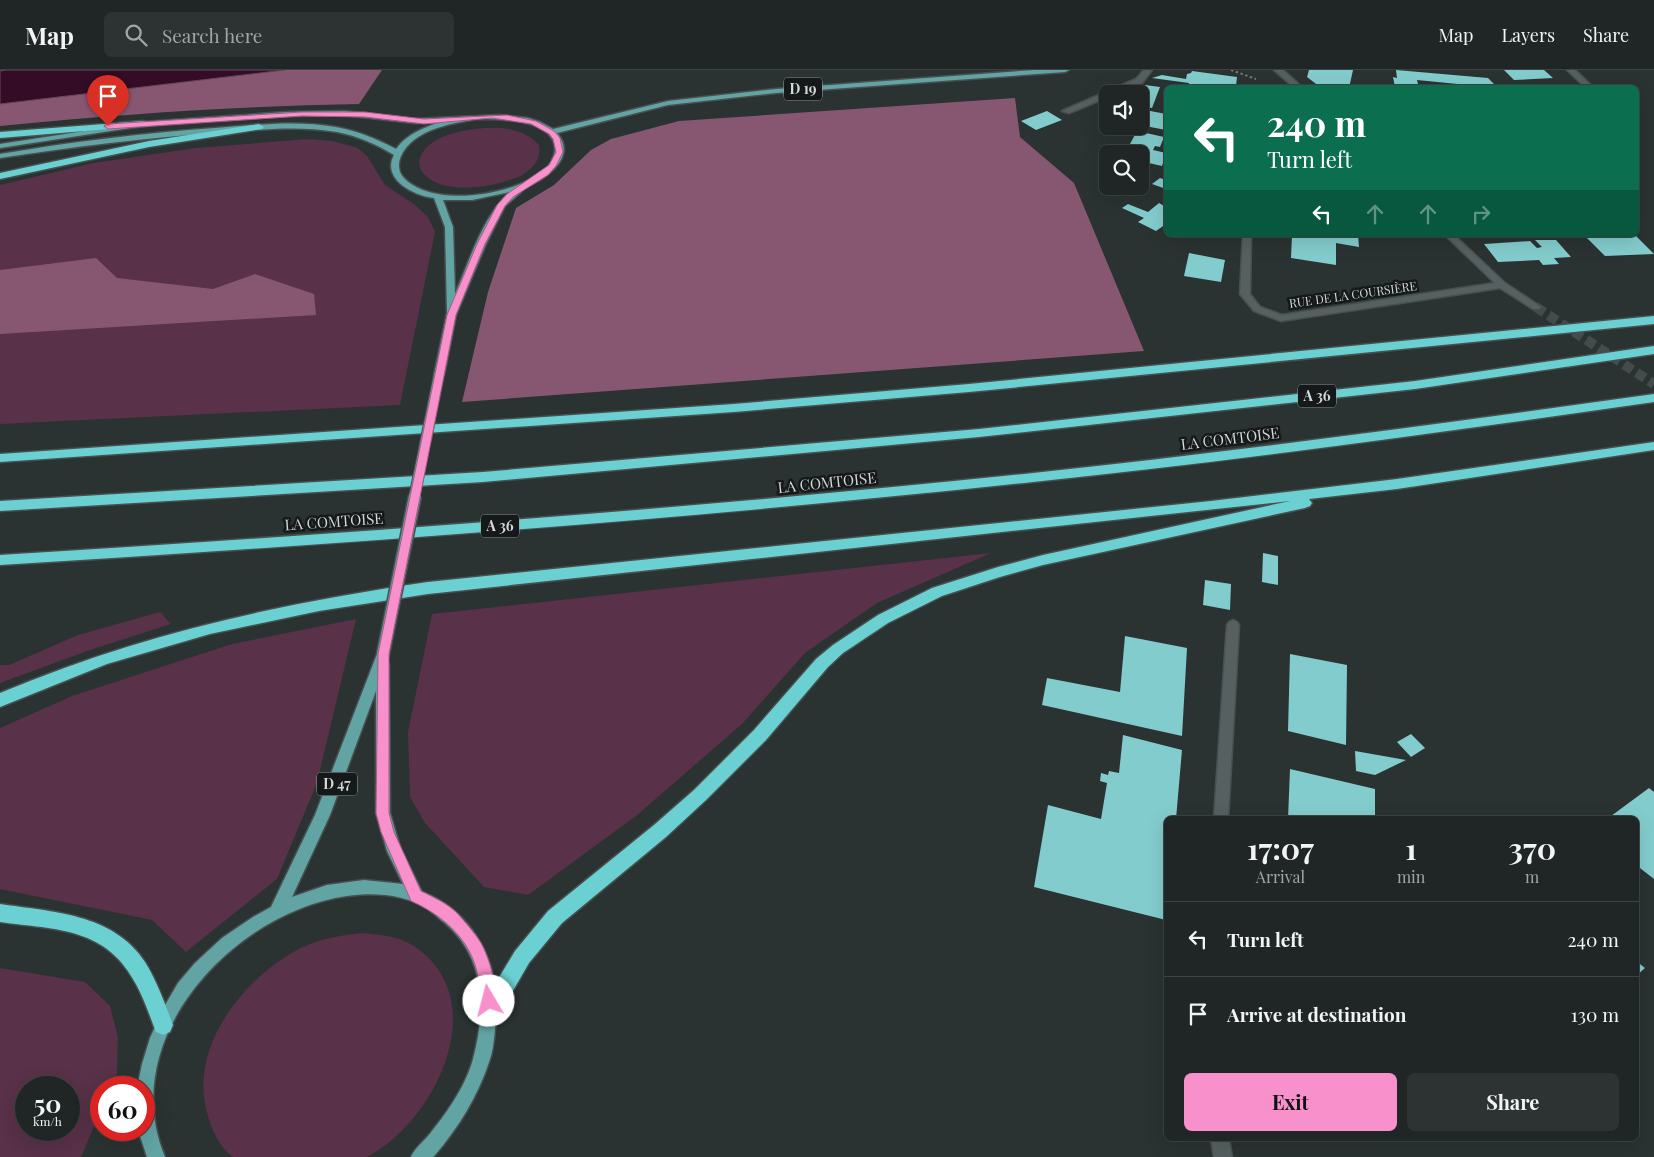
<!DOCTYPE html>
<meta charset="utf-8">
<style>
:root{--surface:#202626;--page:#2d3232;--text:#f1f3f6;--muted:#a2a5a7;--line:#3d4343;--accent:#f890cb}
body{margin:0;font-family:"Playfair Display",serif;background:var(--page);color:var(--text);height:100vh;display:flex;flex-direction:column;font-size:19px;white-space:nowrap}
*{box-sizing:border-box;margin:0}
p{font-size:16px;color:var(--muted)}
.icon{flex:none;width:28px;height:28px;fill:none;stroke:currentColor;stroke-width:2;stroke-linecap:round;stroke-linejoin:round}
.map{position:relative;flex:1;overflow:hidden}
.side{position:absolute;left:1164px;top:746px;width:475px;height:325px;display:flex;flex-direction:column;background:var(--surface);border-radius:8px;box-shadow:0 5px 20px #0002,0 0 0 1px var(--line)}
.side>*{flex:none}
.hud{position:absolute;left:1164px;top:15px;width:475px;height:152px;border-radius:8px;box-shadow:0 5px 20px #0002,0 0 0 1px var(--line);background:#0b6e4f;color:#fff;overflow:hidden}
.buttons{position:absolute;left:1099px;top:15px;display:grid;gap:10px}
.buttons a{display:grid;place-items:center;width:50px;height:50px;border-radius:8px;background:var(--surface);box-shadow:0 5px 20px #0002,0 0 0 1px var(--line);font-size:25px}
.speed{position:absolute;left:15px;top:1006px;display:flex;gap:10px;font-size:25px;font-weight:700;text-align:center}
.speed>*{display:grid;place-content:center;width:65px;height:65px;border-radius:50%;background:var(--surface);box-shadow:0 5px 20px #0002,0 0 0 1px var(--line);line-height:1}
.speed small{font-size:12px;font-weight:400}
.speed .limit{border:8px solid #d22;background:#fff;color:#111}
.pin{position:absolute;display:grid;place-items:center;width:42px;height:42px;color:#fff;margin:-51px -21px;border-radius:50% 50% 50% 0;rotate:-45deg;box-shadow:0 0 5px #0007}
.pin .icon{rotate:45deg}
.me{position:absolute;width:55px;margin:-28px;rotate:352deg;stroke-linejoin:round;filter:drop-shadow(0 0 4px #0008)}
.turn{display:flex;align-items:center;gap:18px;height:105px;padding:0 20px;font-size:22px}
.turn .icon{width:65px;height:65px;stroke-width:2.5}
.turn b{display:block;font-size:35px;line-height:42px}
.lanes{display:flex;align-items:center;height:48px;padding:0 20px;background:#0003;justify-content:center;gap:25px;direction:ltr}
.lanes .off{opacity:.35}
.eta{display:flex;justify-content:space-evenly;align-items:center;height:85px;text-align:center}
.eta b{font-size:30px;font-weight:700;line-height:35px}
.primary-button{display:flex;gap:10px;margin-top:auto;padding:10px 20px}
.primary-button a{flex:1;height:58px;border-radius:8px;background:var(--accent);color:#111;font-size:20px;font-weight:700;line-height:58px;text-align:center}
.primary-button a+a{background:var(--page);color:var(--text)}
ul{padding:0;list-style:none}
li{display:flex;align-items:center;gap:15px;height:75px;padding:0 20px;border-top:1px solid var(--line)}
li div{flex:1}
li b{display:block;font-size:19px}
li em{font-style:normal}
header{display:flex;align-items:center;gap:30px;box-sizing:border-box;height:70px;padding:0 25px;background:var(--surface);border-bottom:1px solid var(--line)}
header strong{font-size:24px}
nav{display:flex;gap:28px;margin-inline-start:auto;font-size:18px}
.search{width:350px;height:45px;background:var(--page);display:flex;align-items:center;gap:12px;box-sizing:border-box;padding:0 18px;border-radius:8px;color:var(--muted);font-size:19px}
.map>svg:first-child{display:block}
</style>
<header>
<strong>Map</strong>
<div class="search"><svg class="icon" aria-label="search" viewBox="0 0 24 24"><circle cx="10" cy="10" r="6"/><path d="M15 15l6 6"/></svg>Search here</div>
<nav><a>Map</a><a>Layers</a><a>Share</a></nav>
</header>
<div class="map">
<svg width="1654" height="1087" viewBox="0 0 1654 1087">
<rect width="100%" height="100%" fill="#2a3232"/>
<g fill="#593148" fill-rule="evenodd">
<path d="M 484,58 C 505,57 525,59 539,75 C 542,90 531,101 518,107 C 494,117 446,126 425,105 C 420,101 418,94 420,88 C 428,65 463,60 484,58 Z"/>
<path d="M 308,69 L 333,71 L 358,78 L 367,86 L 385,115 L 414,134 L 428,147 L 435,162 L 400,335 L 0,354 L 0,115 L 93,93 L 196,78 Z"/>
<path d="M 991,483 L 877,533 L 805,583 L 742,654 L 636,746 L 528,825 L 484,817 L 425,753 L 410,727 L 408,662 L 432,544 Z"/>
<path d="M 160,542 L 171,554 L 90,580 L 0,613 L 0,595 L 9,595 L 78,565 Z"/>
<path d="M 356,549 L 317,713 L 277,809 L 186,882 L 152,850 L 0,819 L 0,658 L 72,626 L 232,574 Z"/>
<path d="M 363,863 C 380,865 399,866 414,876 C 495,930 435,1052 367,1087 L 233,1087 C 219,1077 211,1059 207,1042 C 188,975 247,904 303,877 C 322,868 342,865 363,863 Z"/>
<path d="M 0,898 L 85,912 L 110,936 L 118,967 L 117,1004 L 111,1017 L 101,1018 L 101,1040 L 81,1087 L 0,1087 ZM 26,1018 L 69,1018 L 69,1060 L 26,1060 Z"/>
</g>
<g fill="#875771">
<path d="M 283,0 L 382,0 L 359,34 C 239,36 120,44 0,56 L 0,34 Z"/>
<path d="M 1015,28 L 1020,67 L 1074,113 L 1144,281 L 462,332 L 488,222 L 516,138 L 554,115 L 591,80 L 611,69 L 679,51 Z"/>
<path d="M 96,188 L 117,208 L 213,219 L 255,204 L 314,224 L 316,245 L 0,264 L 0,200 Z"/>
</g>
<path fill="#350c25" stroke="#64495b" d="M 6,0 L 285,0 L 0,34 L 0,1 Z"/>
<g fill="#83cccd">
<path d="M 1309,0 L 1353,0 L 1349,18 L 1320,17 L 1307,7 Z"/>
<path d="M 1396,0 L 1488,8 L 1498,18 L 1417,10 L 1419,18 L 1395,17 L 1393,7 L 1397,8 Z"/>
<path d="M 1504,0 L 1544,0 L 1553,8 L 1514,10 Z"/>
<path d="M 1192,1 L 1237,7 L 1236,16 L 1188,18 L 1189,13 L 1152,8 L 1162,5 L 1186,9 L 1187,4 L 1191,3 Z"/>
<path d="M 1145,15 L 1160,17 L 1152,38 L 1140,36 L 1140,29 Z"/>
<path d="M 1140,39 L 1166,44 L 1166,60 L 1140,55 Z"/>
<path d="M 1047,41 L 1062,50 L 1036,60 L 1021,51 Z"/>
<path d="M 1137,61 L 1164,67 L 1160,77 L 1155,76 L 1153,80 L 1166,83 L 1162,96 L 1140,91 L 1140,84 L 1130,84 L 1130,74 Z"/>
<path d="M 1160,108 L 1166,110 L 1166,119 L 1152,114 Z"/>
<path d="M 1159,133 L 1166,137 L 1166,154 L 1156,161 L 1138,152 L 1144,148 L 1122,138 L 1128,134 L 1148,142 Z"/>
<path d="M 1292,165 L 1358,165 L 1359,177 L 1336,173 L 1336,195 L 1291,188 Z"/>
<path d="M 1584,165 L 1635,165 L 1654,184 L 1605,186 Z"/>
<path d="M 1535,170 L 1556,170 L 1571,187 L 1554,188 L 1559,194 L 1543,195 L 1539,190 L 1498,192 L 1484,174 L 1530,171 L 1537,178 L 1542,177 Z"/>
<path d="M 1189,183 L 1225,190 L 1221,212 L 1184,206 Z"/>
<path d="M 1263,483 L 1278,486 L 1278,515 L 1262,512 Z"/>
<path d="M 1205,510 L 1231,514 L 1230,540 L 1203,535 Z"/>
<path d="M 1125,566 L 1187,578 L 1182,666 L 1042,635 L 1047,608 L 1120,622 Z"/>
<path d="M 1290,584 L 1347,595 L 1346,675 L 1288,661 Z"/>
<path d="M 1411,664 L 1425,678 L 1411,687 L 1397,672 Z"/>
<path d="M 1123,665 L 1182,680 L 1176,749 L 1166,749 L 1166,850 L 1034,817 L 1048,735 L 1101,749 L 1107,713 L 1100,711 L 1101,703 L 1108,705 L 1109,701 L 1119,703 Z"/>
<path d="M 1355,681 L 1406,690 L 1375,705 L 1356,701 Z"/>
<path d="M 1290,699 L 1375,719 L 1375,749 L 1288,749 Z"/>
<path d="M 1649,718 L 1654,722 L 1654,809 L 1636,795 L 1636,749 L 1607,749 Z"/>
<path d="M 1636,891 L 1645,898 L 1636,906 Z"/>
</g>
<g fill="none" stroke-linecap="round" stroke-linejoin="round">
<path stroke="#434b4b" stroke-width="10" stroke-dasharray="10 5" stroke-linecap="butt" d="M 1536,237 L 1654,314"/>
<defs>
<g id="minor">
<path d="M 1144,0 L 1152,0 L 1142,13 L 1115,24 L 1108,24 L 1108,27 L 1069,43 L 1062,41 L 1136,9 Z"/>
<path d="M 1274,0 L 1283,0 L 1303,18 L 1295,18 Z"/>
<path d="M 1567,0 L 1575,0 L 1594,18 L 1586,18 Z"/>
<path d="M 1243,165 L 1251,165 L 1250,224 L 1260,237 L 1282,245 L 1495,213 L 1445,165 L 1454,165 L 1505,213 L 1541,237 L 1539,239 L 1533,239 L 1500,218 L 1281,251 L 1254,241 L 1240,224 Z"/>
<path d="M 1233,550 L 1237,552 L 1239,555 L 1228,749 L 1214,749 L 1227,555 L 1229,552 Z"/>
<path d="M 1211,1069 L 1229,1069 L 1232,1087 L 1214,1087 Z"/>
</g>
<g id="major">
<path d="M 1034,0 L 1069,0 L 1065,2 L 776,23 L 668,35 L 557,63 C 579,89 542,111 521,119 L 521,122 L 505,136 L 486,174 L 456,245 L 444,305 L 439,308 L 434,305 L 447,243 L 445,157 L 434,128 C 414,126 381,109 394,85 C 376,74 358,66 337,62 C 297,55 256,60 216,63 C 143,68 72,77 0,88 L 0,84 C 71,72 143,63 215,58 C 255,55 296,50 336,57 C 358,61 377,69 396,79 C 407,64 423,58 440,52 L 414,53 L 344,45 L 287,46 L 143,56 L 0,78 L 0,74 L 143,52 L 287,42 L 344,41 L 414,49 L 499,45 L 528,48 L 540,52 L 553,59 L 668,31 L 776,19 ZM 477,49 C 499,49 554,48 555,79 C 555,87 549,97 543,102 C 512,125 432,139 403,107 C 398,101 398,93 401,86 C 414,59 450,54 477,49 ZM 510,122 C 482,147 470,190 455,224 L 453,157 L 443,130 L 472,130 Z"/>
<path d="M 383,579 L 388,580 L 389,584 L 387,591 L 389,595 L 390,743 L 401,780 L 422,822 C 478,844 503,901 495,959 C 494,970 493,982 489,992 C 478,1026 458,1058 435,1085 L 433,1087 L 411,1087 C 415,1077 426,1070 432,1061 C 449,1040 468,1012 474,985 C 486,938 485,887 445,853 C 439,849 434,843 428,839 C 405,824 373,822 347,826 C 234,842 115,968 165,1087 L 147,1087 L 138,1060 L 144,1060 L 144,1018 L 137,1018 L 142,994 L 150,968 L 164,937 L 178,913 L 195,893 L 222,868 L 253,847 L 271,837 L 315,745 L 377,584 L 378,580 ZM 376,621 L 376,743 L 387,781 L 403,814 L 364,810 L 327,815 L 292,827 L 330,745 Z"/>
</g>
<g id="highway">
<path d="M 143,51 L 146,52 L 146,56 L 0,68 L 0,62 Z"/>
<path d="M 259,54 L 264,57 L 262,59 L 149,77 L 0,109 L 0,103 L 149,71 Z"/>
<path d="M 1654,246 L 1654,254 L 969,322 L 734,342 L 0,392 L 0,384 L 734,334 L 969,314 Z"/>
<path d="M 1654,276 L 1654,284 L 1415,319 L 979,367 L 483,412 L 0,441 L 0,431 L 483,402 L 979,359 L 1415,311 Z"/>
<path d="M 1654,324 L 1654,332 C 1447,362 1240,390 1033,412 C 689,449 345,474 0,495 L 0,485 C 345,464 689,439 1033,403 C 1240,381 1447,353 1654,324 Z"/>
<path d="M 1654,372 L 1654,380 L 1397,419 L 1309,429 L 1312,433 L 1310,436 L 1305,438 L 1043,495 L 1000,507 L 942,526 L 888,553 L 843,583 L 828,597 L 766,670 L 706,730 L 666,767 L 562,853 L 529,893 L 496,950 L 489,953 L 482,950 L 479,943 L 482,936 L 515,881 L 548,841 L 654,755 L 694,720 L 754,660 L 816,589 L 833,575 L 878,545 L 932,518 L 998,497 L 1043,485 L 1290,431 L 428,524 L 319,541 L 210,564 L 107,594 L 0,637 L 0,623 C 140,564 278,534 428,512 L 1211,431 L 1397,409 Z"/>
<path d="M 0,834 C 52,842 113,843 145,892 C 157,911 165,934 173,955 L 170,962 L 163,965 L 156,962 C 150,947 145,931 137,916 C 107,857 58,860 0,852 Z"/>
</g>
</defs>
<use href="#minor" stroke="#484f4f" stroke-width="3"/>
<use href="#major" stroke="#484f4f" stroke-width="3"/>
<use href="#highway" stroke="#484f4f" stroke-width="3"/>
<path stroke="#727979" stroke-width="2" stroke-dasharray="2.5 2.5" stroke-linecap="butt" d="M 1231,0 L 1256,9"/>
<use href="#minor" fill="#576060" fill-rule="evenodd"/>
<use href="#major" fill="#62a3a4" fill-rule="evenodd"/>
<use href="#highway" fill="#6ad0d1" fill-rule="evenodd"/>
<defs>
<path id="major-bridge-far1" d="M 414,428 L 439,305"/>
<path id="major-bridge" d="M 383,584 L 415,426"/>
</defs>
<use href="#major-bridge-far1" stroke="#484f4f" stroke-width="12" stroke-linecap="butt"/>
<use href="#major-bridge" stroke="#484f4f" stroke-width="15" stroke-linecap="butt"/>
<use href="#major-bridge-far1" stroke="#62a3a4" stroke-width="10"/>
<use href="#major-bridge" stroke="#62a3a4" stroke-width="12"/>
</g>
<path fill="#f890cb" stroke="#a15e84" d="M 302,42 L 365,42 L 424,49 L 507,45 L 536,51 L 554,61 L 560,68 L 563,82 L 556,96 L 548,105 L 513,127 L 505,136 L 485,174 L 456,245 L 389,584 L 389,743 L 394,762 L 421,821 C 433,827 447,833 457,843 C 465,852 475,863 481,873 C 489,887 500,922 494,937 L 489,939 L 483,937 C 479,925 480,911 476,898 C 467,866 440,844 411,831 L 381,762 L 376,743 L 378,584 L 447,245 L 477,174 L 497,135 L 507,124 L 549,95 L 556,82 L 553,69 L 549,64 L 531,54 L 492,48 L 424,54 L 365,47 L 302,46 L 108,59 L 104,56 L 108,54 Z"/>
<g text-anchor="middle" stroke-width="5" stroke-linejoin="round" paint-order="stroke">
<g font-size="12" fill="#d3d8d8" stroke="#151919">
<text transform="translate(1353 225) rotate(-8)" y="4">RUE DE LA COURSIÈRE</text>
</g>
<g fill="#151919" stroke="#9a9f9f" stroke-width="1">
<rect x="784" y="7.5" width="38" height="23" rx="4"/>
<rect x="1298" y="314.5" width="38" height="23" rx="4"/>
<rect x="481" y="444.5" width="38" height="23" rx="4"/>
<rect x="317" y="702.5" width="40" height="23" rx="4"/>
</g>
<g font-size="14" font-weight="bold" fill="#d3d8d8">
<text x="803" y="24">D 19</text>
<text x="1317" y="331">A 36</text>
<text x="500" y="461">A 36</text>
<text x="337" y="719">D 47</text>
</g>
<g font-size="15" fill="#d3d8d8" stroke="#151919">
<text transform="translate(1230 369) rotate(-7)" y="5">LA COMTOISE</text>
<text transform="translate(827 413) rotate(-6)" y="5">LA COMTOISE</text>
<text transform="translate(334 452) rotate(-4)" y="5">LA COMTOISE</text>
</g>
</g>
</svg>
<div class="buttons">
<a><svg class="icon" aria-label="sound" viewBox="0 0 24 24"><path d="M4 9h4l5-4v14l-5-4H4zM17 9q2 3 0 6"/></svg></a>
<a><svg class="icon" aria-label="search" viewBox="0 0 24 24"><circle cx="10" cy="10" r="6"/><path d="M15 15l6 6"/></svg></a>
</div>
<div class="speed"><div>50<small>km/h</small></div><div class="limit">60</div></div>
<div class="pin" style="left:108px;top:56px;background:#d93025"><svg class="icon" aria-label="arrive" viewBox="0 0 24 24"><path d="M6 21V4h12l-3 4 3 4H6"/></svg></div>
<svg class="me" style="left:489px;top:931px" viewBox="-20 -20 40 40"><circle r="19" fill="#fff"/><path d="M0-13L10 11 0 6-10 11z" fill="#f890cb"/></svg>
<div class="hud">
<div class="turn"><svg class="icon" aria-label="left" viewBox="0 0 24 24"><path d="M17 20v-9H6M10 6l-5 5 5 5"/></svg><div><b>240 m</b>Turn left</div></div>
<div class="lanes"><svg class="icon" aria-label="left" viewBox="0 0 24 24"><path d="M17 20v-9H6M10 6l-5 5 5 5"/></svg><svg class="icon off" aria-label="ahead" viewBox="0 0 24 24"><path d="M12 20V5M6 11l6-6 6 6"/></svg><svg class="icon off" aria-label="ahead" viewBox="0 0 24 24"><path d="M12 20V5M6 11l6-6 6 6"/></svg><svg class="icon off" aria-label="right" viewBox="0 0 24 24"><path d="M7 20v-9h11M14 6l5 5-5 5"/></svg></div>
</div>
<section class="side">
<div class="eta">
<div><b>17:07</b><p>Arrival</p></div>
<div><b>1</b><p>min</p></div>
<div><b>370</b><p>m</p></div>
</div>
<ul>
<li><svg class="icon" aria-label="left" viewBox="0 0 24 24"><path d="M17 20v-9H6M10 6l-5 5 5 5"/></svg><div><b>Turn left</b></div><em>240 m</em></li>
<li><svg class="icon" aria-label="arrive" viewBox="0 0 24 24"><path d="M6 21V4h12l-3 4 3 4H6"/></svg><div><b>Arrive at destination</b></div><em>130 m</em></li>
</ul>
<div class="primary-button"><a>Exit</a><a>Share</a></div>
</section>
</div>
